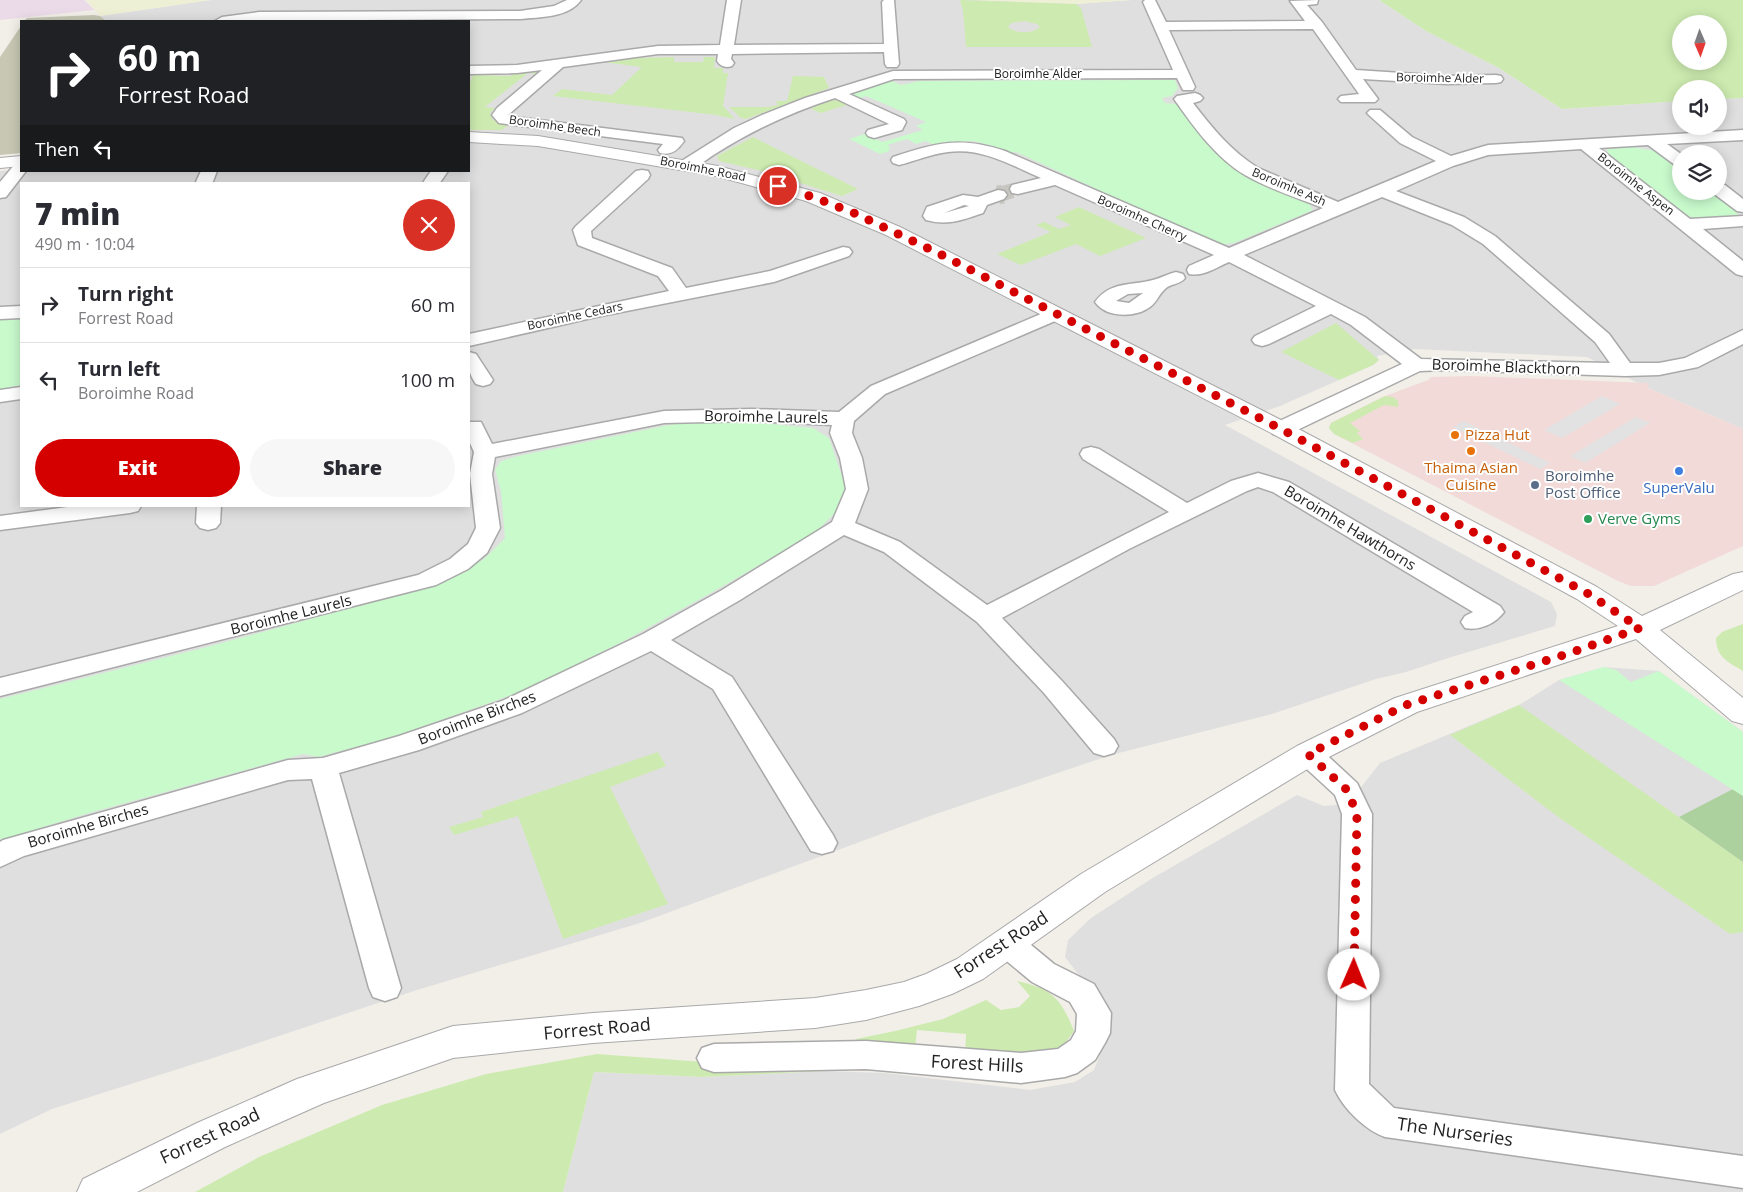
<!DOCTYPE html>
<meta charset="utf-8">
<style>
:root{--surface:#fff;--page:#f7f7f7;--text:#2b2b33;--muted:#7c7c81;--line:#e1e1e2;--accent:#d40000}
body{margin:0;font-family:"Open Sans",sans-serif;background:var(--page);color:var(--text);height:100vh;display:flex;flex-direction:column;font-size:19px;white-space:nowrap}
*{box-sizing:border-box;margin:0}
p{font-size:16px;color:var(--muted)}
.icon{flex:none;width:28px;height:28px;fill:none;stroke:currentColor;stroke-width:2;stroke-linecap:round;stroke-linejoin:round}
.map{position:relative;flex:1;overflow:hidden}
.details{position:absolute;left:20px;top:182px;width:450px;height:325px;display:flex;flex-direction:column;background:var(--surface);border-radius:0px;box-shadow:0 2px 12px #0003}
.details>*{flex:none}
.banner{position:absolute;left:20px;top:20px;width:450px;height:152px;border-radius:0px;box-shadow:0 2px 12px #0003;background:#202124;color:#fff;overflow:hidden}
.needle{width:32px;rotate:178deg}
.tools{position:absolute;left:1672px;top:15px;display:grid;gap:10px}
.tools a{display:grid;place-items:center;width:55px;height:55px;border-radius:50%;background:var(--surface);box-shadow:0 2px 12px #0003;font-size:25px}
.pin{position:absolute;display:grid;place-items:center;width:42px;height:42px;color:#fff;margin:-21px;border:2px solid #fff;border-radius:50%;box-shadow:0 1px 5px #0007}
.me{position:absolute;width:55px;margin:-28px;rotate:1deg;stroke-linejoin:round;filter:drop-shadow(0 0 4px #0008)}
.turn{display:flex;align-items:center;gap:18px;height:105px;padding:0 15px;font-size:22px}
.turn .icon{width:65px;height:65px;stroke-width:2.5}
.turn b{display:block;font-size:35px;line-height:42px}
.then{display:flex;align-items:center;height:48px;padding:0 15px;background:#0003;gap:10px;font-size:19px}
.round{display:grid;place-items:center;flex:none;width:52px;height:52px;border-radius:26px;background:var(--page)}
.summary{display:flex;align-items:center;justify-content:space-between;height:85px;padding:0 15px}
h1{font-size:30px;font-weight:800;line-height:38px}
.action{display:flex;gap:10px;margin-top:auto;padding:10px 15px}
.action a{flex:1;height:58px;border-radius:30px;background:var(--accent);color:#fff;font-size:20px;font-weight:800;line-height:58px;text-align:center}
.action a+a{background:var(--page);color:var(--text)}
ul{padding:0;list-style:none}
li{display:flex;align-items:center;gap:15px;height:75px;padding:0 15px;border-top:1px solid var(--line)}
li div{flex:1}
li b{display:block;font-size:19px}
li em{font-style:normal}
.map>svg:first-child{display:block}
</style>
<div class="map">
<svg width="1743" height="1192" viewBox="0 0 1743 1192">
<rect width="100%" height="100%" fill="#f2efe9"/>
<g fill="#e0dfdf" fill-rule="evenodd">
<path d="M 211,0 L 974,0 L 1076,4 L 1131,0 L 1379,0 L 1426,31 L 1499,68 L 1562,109 L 1681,101 L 1681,126 L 1719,126 L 1719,99 L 1743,98 L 1743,429 L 1648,388 L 1587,357 L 1415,349 L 1377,356 L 1379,360 L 1373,365 L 1280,406 L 1225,425 L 1551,602 L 1557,614 L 1555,626 L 1445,659 L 1406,672 L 1376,679 L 1272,714 L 1111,755 L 930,816 L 640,923 L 417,990 L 216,1057 L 52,1109 L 0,1134 L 0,171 L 21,169 L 21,171 L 469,171 L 469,21 L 106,21 L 100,16 ZM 1681,154 L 1719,154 L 1719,191 L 1681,191 ZM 21,184 L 469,184 L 469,506 L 21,506 Z"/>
<path d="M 1604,667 L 1659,671 L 1743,732 L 1743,1192 L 563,1192 L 594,1072 L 702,1077 L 825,1071 L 885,1073 L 1030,1090 L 1075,1082 L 1094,1070 L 1102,1049 L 1104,1020 L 1085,983 L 1065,957 L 1068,940 L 1091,918 L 1151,879 L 1297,795 L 1324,806 L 1348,804 L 1380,763 L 1519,705 L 1559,680 Z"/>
</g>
<path fill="#f2dad9" d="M 1472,376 L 1649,383 L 1648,388 L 1743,429 L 1743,546 L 1654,586 L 1631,586 L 1618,581 L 1334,434 L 1329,428 L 1331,423 L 1385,396 L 1428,380 L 1431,377 Z"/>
<path fill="#ebdbe8" d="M 0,0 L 84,0 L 95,10 L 0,20 Z"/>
<g fill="#c7c7b4">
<path d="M 94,15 L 100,16 L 106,21 L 24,21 L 27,18 Z"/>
<path d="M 21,26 L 21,153 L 0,155 L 0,57 Z"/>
</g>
<g fill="#eef0d5">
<path d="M 84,0 L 211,0 L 100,16 L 87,1 Z"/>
<path d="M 974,0 L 1131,0 L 1076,4 Z"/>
</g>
<g fill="#cdebb0" fill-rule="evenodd">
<path d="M 960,0 L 1076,4 L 1081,8 L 1092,47 L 966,47 L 963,11 ZM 1024,21 L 1037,24 L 1040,27 C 1032,34 1016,34 1008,27 L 1011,23 Z"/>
<path d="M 1379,0 L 1743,0 L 1743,98 L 1719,99 L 1719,89 L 1681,89 L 1681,101 L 1562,109 L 1499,68 L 1426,31 ZM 1681,24 L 1719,24 L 1719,61 L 1681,61 Z"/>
<path d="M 674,57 L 674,62 L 703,62 L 704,57 L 715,57 L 714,68 L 723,68 L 723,73 L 728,73 L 723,106 L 735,119 L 716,115 L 553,96 L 562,89 L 612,95 L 642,67 L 603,62 L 639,58 Z"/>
<path d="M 533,70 L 538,71 L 538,74 L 528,73 L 485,107 L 495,108 L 490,113 L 493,120 L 508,125 L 502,130 L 469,130 L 469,84 L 473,76 L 471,75 L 511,76 L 514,72 Z"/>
<path d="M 793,76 L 824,77 L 829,88 L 746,119 L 741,118 L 729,107 L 769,107 L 778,105 L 776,101 L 787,101 Z"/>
<path d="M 835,100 L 850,104 L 821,113 L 811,109 L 815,107 L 811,106 Z"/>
<path d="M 753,137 L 858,189 L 842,196 L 762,171 L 719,161 L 717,156 Z"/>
<path d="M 1079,207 L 1146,238 L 1100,256 L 1076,244 L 1021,265 L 997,254 L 1051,232 L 1036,225 L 1044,222 L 1059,229 L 1071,225 L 1055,217 Z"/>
<path d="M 1336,323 L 1379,360 L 1373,365 L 1339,380 L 1281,352 Z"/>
<path d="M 1385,396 L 1393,397 L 1398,401 L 1398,407 L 1384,405 L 1350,423 L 1360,431 L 1357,433 L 1363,439 L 1353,443 L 1334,434 L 1329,428 L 1331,423 Z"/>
<path d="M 1743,624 L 1743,671 C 1728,662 1716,657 1716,638 L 1722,632 Z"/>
<path d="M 1519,705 L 1743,862 L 1743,932 L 1730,934 L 1561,819 L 1450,735 Z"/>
<path d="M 658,752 L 666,766 L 610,787 L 668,904 L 563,939 L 518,816 L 454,835 L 449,827 L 483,817 L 481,812 Z"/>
<path d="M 1017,981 C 1052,989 1061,998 1074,1031 L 1058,1053 L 965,1054 L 966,1034 L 917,1030 L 915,1049 L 860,1044 L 856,1039 L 895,1031 L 943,1019 L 986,1000 L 1001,1010 L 1019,1007 L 1030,996 Z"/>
<path d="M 597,1054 L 825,1071 L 702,1077 L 594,1072 L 563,1192 L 195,1192 L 259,1157 L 382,1105 L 486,1074 Z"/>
</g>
<path fill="#add19e" d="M 1733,789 L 1743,796 L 1743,862 L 1679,817 Z"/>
<g fill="#c8facc">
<path d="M 1175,80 L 1178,88 L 1172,96 L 1162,98 L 1165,103 L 1177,104 L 1204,139 L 1233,169 L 1308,202 L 1314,205 L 1309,206 L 1313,209 L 1311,211 L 1234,243 L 1219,245 L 1016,152 L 1011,153 L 990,145 L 973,141 L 944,142 L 934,145 L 926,141 L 916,144 L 907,139 L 887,145 L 891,148 L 888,149 L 890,151 L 880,154 L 849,139 L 865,134 L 882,142 L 923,130 L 916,126 L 926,122 L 866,96 L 858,99 L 852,95 L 853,91 L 857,89 L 892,81 L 901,85 L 919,81 Z"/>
<path d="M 1632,147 L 1656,151 L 1681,169 L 1681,191 L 1712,191 L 1736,208 L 1738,215 L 1700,219 L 1688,216 L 1608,156 L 1607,151 L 1609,149 Z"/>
<path d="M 0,316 L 21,316 L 21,385 L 0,389 Z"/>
<path d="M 698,421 L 748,422 L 813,428 L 829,438 L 845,485 L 841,507 L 816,532 L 709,594 L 622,642 L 520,692 L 393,737 L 318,757 L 303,754 L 89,813 L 4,839 L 0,839 L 0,699 L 203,648 L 441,584 L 484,559 L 505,538 L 501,491 L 495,470 L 501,461 L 518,456 L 669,425 Z"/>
<path d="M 1604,667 L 1616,670 L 1631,682 L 1659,671 L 1743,732 L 1743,796 L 1559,680 Z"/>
</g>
<g fill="#e2e2e2">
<path d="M 1602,396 L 1620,404 L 1562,438 L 1544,430 Z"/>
<path d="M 1636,417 L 1650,423 L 1585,463 L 1570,456 Z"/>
<path d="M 1464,421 L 1550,463 L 1540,469 L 1453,427 Z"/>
</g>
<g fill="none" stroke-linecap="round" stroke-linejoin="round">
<path stroke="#c8c6c1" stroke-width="15" stroke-dasharray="15 8" stroke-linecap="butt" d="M 998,195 L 1018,189"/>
<path stroke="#c8c6c1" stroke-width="19" stroke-dasharray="19 9" stroke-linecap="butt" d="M 998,195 L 1003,194"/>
<defs>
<g id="minor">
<path d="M 567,0 L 581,0 C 568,18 540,17 520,19 L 215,21 L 222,17 L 259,12 L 520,11 L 554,6 Z"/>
<path d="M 727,0 L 741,0 L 734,45 L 884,44 L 882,2 L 884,0 L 894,0 L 899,64 L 897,67 L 887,67 L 885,64 L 884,52 L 732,54 L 731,59 L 734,63 L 732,66 C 726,68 721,67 717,61 L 718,54 L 658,54 L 563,67 L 508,115 L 515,117 L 682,138 L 684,141 C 678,150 671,156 660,153 L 658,150 L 663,144 L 499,123 L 492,115 L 497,108 L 542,70 L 517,73 L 469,74 L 469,66 L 517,65 L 658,46 L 720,45 Z"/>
<path d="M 1145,0 L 1155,0 L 1166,22 L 1305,21 L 1290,1 L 1318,0 L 1317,4 L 1307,5 L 1322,22 L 1356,70 L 1447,76 L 1496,75 L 1501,76 L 1503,79 L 1501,82 L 1496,83 L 1447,84 L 1363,79 L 1378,99 L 1375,102 L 1341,102 L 1338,99 L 1341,96 L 1359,94 L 1313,29 L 1169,30 L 1195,87 L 1193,90 L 1183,90 L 1177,78 L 894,79 L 849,94 L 904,119 L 906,122 L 902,130 L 874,138 L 868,136 L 866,133 L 868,130 L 889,124 L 835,98 C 792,112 753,130 715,154 C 704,161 693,172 680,168 L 678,165 L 680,162 L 734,128 L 762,115 L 805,98 L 893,71 L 1173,70 L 1143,2 Z"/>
<path d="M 1195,93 L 1200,95 L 1203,98 L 1200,101 L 1193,103 C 1212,128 1231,151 1258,168 L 1338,202 L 1436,161 L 1400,143 L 1370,116 L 1367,113 L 1370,110 L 1380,110 L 1412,137 L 1451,156 L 1488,145 L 1743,130 L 1743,140 L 1667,144 L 1681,154 L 1681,167 L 1675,165 L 1648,145 L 1599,148 L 1690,219 L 1743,216 L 1743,226 L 1703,229 L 1743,261 L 1743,276 L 1736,274 L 1581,149 L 1488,155 L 1453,166 L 1396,191 L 1464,217 L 1495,236 L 1609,334 L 1630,363 L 1659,363 L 1685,358 L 1743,330 L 1743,344 L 1698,367 L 1659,375 L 1625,376 L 1445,370 L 1420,371 L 1289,434 L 1281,436 L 1273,434 L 1270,429 L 1273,424 L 1402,364 L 1351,325 L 1331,314 L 1269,344 L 1262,346 L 1255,344 L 1252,340 L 1255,336 L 1316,306 L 1229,262 C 1217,267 1203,277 1189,274 L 1187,270 L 1189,266 L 1214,255 L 1055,185 L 1018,194 L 1012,193 L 1010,189 L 1012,185 L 1041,178 C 1011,165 981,147 948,152 C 931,154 915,161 899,165 L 893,163 L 891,160 L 893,157 C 937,143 959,136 1005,151 L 1229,248 L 1323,208 C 1298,198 1269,189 1245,175 C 1216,158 1193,126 1174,99 L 1177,96 ZM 1382,197 L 1452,225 L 1483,244 L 1595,342 L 1610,363 L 1421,359 L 1365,317 L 1244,255 Z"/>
<path d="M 21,162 L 21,171 L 26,171 L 6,197 L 0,198 L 0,182 L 15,164 Z"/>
<path d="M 642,170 L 648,171 L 650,175 L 648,179 L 591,231 L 592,238 L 672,268 L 686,288 L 770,271 L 843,247 L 849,248 L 852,252 L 849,256 L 774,282 L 596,317 L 469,346 L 469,334 L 669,291 L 658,276 L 578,245 L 573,230 L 576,226 L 636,171 Z"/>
<path d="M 201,171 L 217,171 L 212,184 L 195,184 Z"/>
<path d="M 431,171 L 448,171 L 439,184 L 422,184 Z"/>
<path d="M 1719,184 L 1725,185 L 1743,199 L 1743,212 L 1737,211 L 1713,193 L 1712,191 L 1719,191 Z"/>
<path d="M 998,190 L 1004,191 L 1007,195 L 1004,199 L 987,205 L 983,213 C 963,220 947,226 926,220 L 923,216 L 927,207 L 963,195 L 978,197 ZM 964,205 L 969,206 L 944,213 Z"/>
<path d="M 1176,272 L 1183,274 L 1185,278 C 1180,285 1171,283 1165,289 C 1159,294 1157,302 1150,307 C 1135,318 1106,318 1095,302 C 1110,281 1131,286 1153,280 C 1161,278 1168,274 1176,272 ZM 1143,293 L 1129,303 L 1116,301 L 1128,294 Z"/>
<path d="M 21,306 L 21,318 L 0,319 L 0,307 Z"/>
<path d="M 1055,308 L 1062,310 L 1065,314 L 1062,318 L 885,394 L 854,421 L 852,433 L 862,458 L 868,489 L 855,523 L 900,542 L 987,605 L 1169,512 L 1083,459 L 1080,454 L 1083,449 L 1091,447 L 1099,449 L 1187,503 L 1231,481 L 1258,473 L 1289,482 L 1500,606 L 1504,612 C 1495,624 1479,631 1465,628 L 1461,622 L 1465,616 L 1473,612 L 1273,492 L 1258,487 L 1247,491 L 1129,549 L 1002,618 L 1062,681 L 1114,739 L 1118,746 L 1114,753 L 1104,756 L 1094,753 L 1044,693 L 977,622 L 884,552 L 844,535 L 740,600 L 671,640 L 732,677 L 833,835 L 837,843 L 833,851 L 822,854 L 811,851 L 713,689 L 651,651 L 522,713 L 419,750 L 339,773 L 401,988 L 397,997 L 385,1001 L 373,997 L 369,988 L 312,779 L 288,780 L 24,856 L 0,867 L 0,842 L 3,840 L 288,760 L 323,758 L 399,736 L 502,701 L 643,634 L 722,590 L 832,522 L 846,489 L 840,458 L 830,433 L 832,425 L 752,421 L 664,423 L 495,457 L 492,474 L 500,528 L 487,553 L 468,569 L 436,585 L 0,696 L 0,678 L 418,575 L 450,559 L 468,544 L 476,528 L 470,474 L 474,452 L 469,441 L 469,422 L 481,422 L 492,444 L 664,411 L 752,409 L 839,412 L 871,386 Z"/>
<path d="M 469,352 L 476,354 L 493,380 L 490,384 L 483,386 L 476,384 C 468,373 468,365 469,352 Z"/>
<path d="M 21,387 L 21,399 L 0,402 L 0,390 Z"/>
<path d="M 75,506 L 141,506 L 138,511 L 130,513 L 0,530 L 0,516 Z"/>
<path d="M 197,506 L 221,506 L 220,523 L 216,528 L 208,530 L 200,528 L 196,523 Z"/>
<path d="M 1308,744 L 1318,747 L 1357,783 L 1372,814 L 1369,1084 L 1394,1108 L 1743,1156 L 1743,1188 L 1385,1137 C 1365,1130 1344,1109 1335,1090 L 1342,814 L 1335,795 L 1298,761 L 1294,754 L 1298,747 Z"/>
<path d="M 1008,931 L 1019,935 L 1054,964 L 1094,984 L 1111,1013 L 1110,1033 L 1105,1043 L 1095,1060 L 1077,1073 L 1065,1077 L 1021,1083 L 866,1069 L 714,1072 L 702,1068 L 697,1058 L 702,1048 L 714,1044 L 866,1041 L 1021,1053 L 1058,1049 L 1071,1040 L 1076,1031 L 1077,1014 L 1070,1002 L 1032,982 L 997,953 L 992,944 L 997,935 Z"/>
</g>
<g id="tertiary">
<path d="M 469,132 L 538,136 L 718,166 L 820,193 L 900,227 L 1289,424 L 1597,587 L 1642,616 L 1733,574 L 1743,572 L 1743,590 L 1660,630 L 1743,698 L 1743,724 L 1732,721 L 1636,639 L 1417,712 L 1319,762 L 1105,892 L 983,979 L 952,994 L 919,1006 L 866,1020 L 815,1028 L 593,1043 L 453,1058 L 324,1103 L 225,1147 L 137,1192 L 77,1192 L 83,1179 L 197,1123 L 297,1079 L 453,1026 L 593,1013 L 815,998 L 866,990 L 904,982 L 926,974 L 957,959 L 1081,874 L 1297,746 L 1395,698 L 1618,626 L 1577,599 L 1273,434 L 886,235 L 806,201 L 716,176 L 538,146 L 469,142 Z"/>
<path d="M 21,156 L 21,166 L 0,168 L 0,158 Z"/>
</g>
</defs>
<use href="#minor" stroke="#a9a9a9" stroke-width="3"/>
<use href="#tertiary" stroke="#a9a9a9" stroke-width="2"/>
<use href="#minor" fill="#fff" fill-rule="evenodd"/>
<use href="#tertiary" fill="#fff" fill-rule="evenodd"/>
</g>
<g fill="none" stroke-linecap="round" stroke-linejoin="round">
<path stroke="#d40000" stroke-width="9" stroke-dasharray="0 16.2" d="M 778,186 L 813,197 L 854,213 L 940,254 L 1281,429 L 1587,593 L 1640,628 L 1570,653 L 1406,705 L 1308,754 L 1347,790 L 1357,814 L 1354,975"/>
</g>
<g fill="#e8710a" stroke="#fff" stroke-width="2">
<circle cx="1455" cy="435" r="5"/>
<circle cx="1471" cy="451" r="5"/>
</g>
<circle fill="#3f7fe0" stroke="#fff" stroke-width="2" cx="1679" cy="471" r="5"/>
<circle fill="#5c6f8a" stroke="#fff" stroke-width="2" cx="1535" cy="485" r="5"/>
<circle fill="#2e9e5b" stroke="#fff" stroke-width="2" cx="1588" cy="519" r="5"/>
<g text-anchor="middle" stroke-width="4" stroke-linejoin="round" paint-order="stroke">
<g font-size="12" fill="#222" stroke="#fff">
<text x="1038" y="78">Boroimhe Alder</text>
<text transform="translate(1440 78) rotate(1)" y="4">Boroimhe Alder</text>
<text transform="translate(555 126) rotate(8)" y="4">Boroimhe Beech</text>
<text transform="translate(703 169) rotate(11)" y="4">Boroimhe Road</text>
<text transform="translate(1636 184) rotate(38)" y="4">Boroimhe Aspen</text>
<text transform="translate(1289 187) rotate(23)" y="4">Boroimhe Ash</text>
<text transform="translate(1142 218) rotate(24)" y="4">Boroimhe Cherry</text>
<text transform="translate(575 316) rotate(-12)" y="4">Boroimhe Cedars</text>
</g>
<g font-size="15" fill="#222" stroke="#fff">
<text transform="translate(1506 367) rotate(2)" y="5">Boroimhe Blackthorn</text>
<text transform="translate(766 417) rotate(1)" y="5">Boroimhe Laurels</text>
<text transform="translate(1350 528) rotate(31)" y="5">Boroimhe Hawthorns</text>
<text transform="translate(291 615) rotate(-14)" y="5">Boroimhe Laurels</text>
<text transform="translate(477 718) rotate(-21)" y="5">Boroimhe Birches</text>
<text transform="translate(88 826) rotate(-16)" y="5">Boroimhe Birches</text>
</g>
<g font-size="15" fill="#c56008" stroke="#fff" text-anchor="start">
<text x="1465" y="440">Pizza Hut</text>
<text x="1471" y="473" text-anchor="middle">Thaima Asian<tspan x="1471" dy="17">Cuisine</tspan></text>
</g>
<g font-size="15" fill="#4e5e75" stroke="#fff" text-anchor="start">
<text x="1545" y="481">Boroimhe<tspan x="1545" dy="17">Post Office</tspan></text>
</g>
<g font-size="15" fill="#366cbe" stroke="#fff">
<text x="1679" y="493">SuperValu</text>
</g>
<g font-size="15" fill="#27864d" stroke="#fff" text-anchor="start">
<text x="1598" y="524">Verve Gyms</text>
</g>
<g font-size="18" fill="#222" stroke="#fff">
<text transform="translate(1001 945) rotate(-33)" y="6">Forrest Road</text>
<text transform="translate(597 1029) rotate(-5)" y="6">Forrest Road</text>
<text transform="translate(977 1064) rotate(3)" y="6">Forest Hills</text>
<text transform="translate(1455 1132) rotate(8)" y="6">The Nurseries</text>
<text transform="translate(210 1136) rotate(-25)" y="6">Forrest Road</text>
</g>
</g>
</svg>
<div class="tools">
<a><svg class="needle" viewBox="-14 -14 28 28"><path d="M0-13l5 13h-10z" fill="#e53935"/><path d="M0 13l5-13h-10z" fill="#7c7c81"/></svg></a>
<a><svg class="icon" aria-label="sound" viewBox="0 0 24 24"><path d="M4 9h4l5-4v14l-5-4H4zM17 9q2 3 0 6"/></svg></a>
<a><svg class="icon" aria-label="layers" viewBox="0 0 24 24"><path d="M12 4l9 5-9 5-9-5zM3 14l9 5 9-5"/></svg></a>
</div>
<div class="pin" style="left:778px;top:186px;background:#d93025"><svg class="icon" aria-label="arrive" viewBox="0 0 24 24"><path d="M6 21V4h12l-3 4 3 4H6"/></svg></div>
<svg class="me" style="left:1354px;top:975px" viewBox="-20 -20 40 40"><circle r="19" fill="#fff"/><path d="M0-13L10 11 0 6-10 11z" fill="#d40000"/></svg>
<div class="banner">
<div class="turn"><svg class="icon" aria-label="right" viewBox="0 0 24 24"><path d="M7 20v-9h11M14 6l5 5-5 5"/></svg><div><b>60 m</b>Forrest Road</div></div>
<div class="then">Then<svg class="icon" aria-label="left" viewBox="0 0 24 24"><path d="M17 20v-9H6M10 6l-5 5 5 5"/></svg></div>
</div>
<section class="details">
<div class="summary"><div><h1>7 min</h1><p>490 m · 10:04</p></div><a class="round" style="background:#d93025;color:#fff"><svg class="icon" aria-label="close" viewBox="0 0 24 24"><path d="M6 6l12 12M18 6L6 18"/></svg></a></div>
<ul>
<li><svg class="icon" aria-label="right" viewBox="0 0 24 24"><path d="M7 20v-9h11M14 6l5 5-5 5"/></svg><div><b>Turn right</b><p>Forrest Road</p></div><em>60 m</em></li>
<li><svg class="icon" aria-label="left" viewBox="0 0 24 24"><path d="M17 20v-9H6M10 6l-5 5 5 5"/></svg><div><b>Turn left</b><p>Boroimhe Road</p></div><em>100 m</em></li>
</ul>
<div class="action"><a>Exit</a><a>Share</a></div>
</section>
</div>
